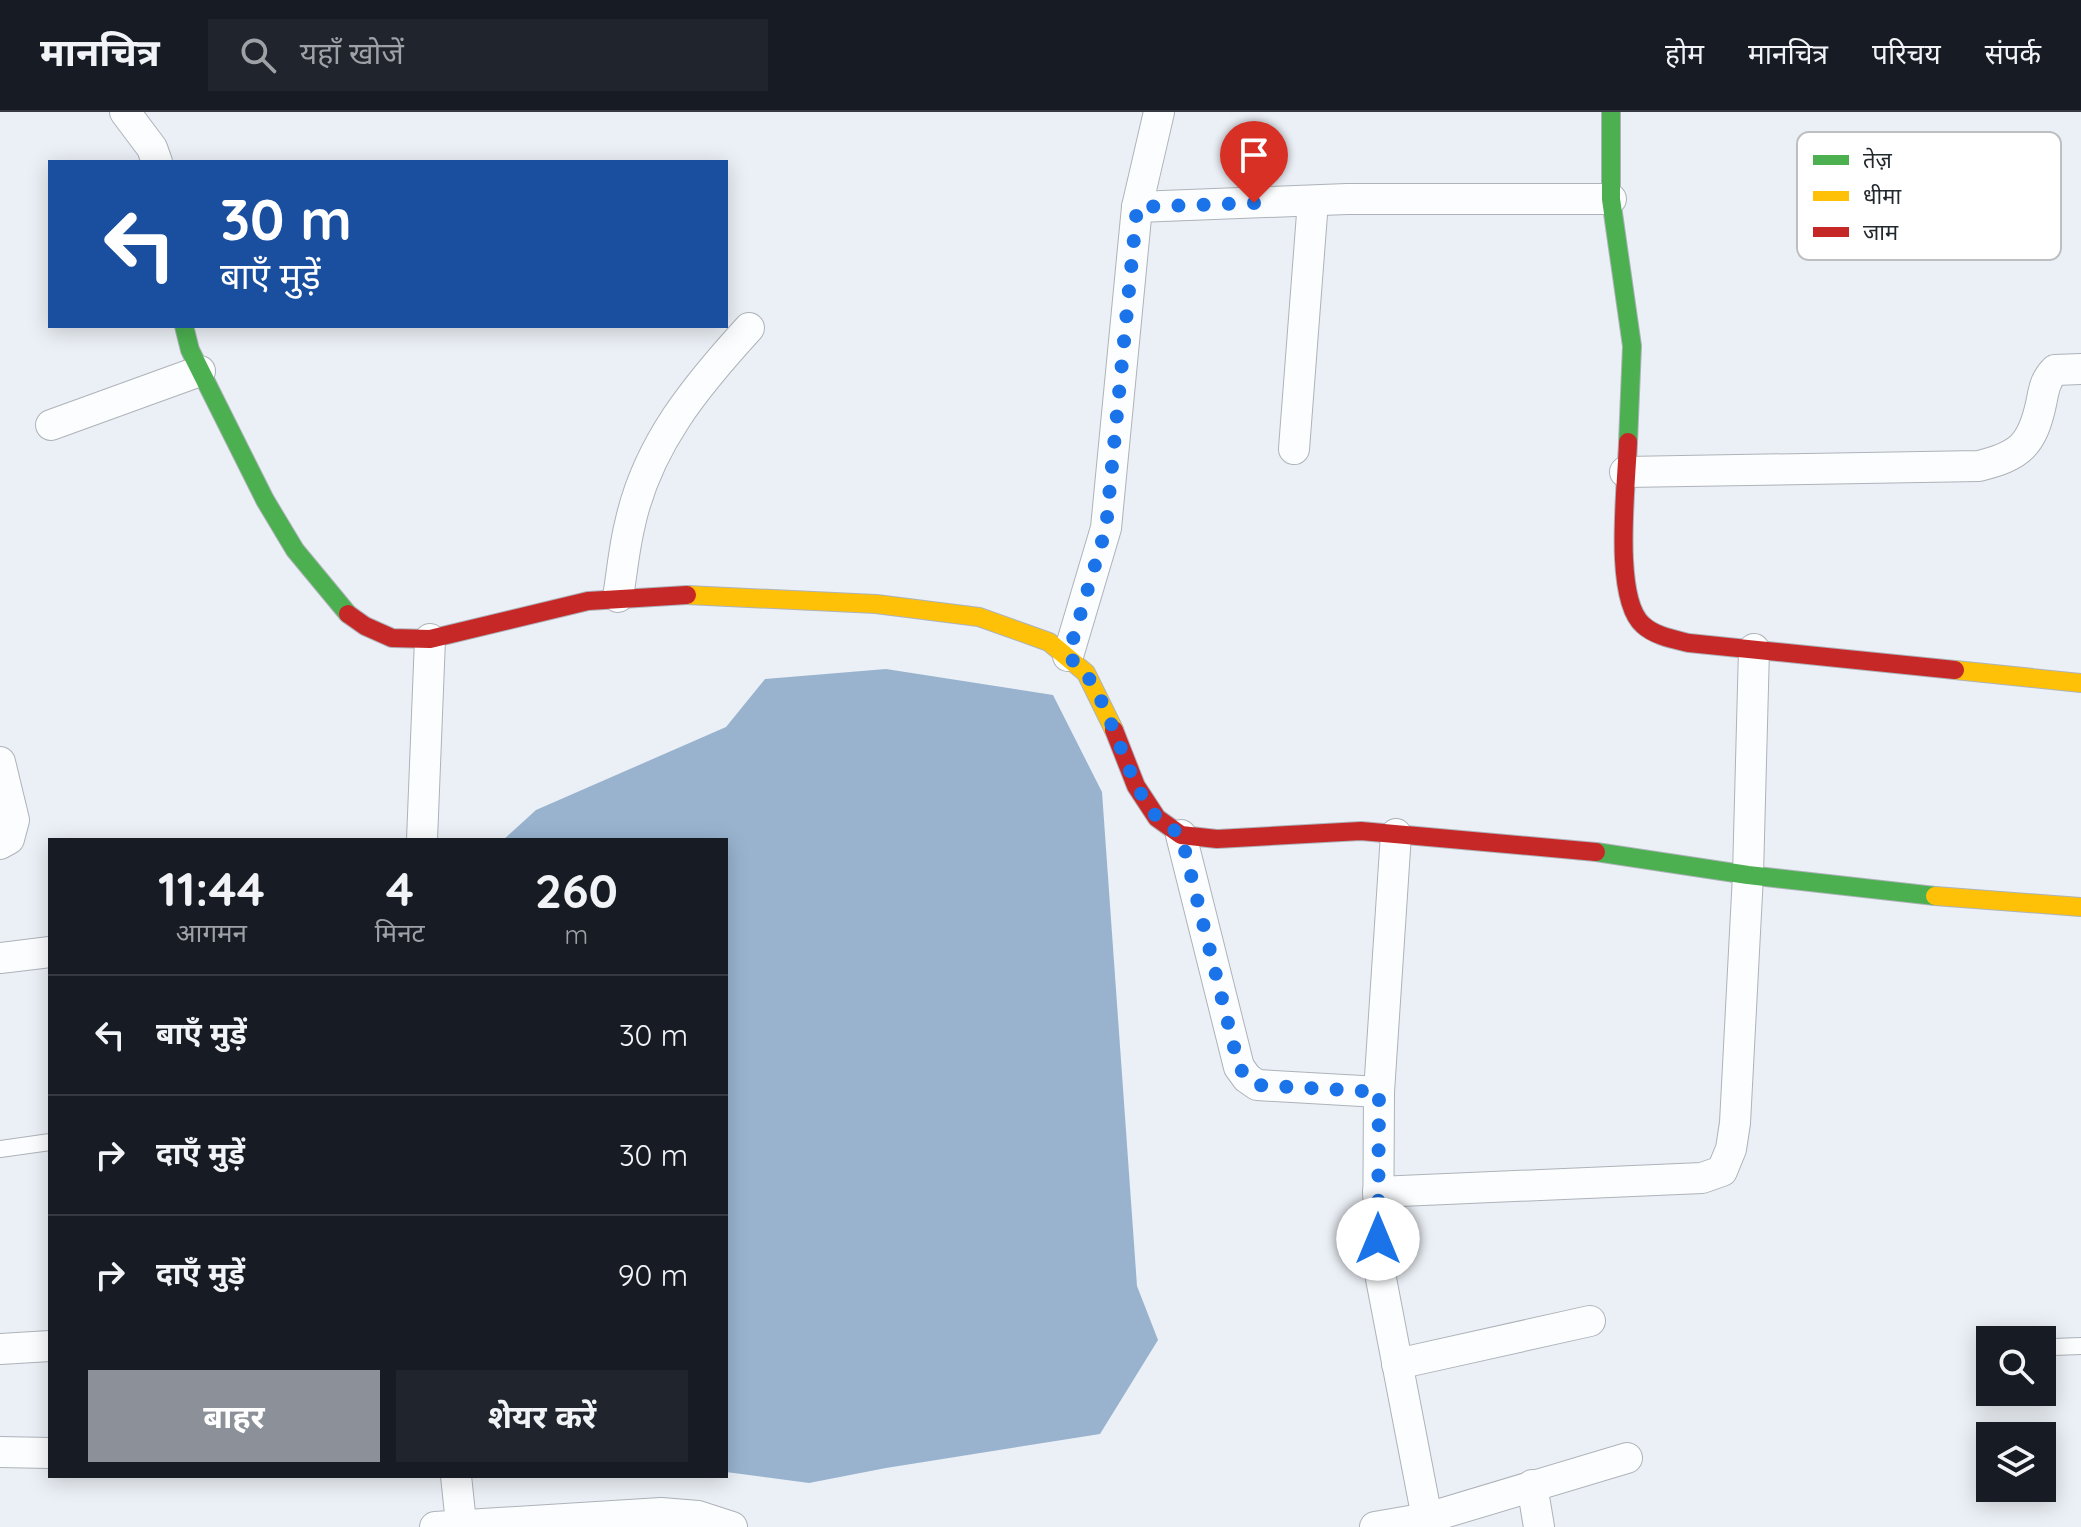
<!DOCTYPE html>
<html lang="hi">
<meta charset="utf-8">
<style>
:root{--surface:#171b24;--page:#20242c;--text:#f1f3f6;--muted:#9ea1a6;--line:#363941;--accent:#8c9099}
body{margin:0;font-family:Quicksand,"Noto Sans Devanagari",sans-serif;background:var(--page);color:var(--text);height:100vh;display:flex;flex-direction:column;font-size:30px;white-space:nowrap}
*{box-sizing:border-box;margin:0}
p{font-size:26px;color:var(--muted)}
.icon{flex:none;width:44px;height:44px;fill:none;stroke:currentColor;stroke-width:2;stroke-linecap:round;stroke-linejoin:round}
.map{position:relative;flex:1;overflow:hidden}
.details{position:absolute;left:48px;top:726px;width:680px;height:640px;display:flex;flex-direction:column;background:var(--surface);border-radius:0px;box-shadow:0 4px 20px #0003}
.details>*{flex:none}
.hud{position:absolute;left:48px;top:48px;width:680px;height:168px;border-radius:0px;box-shadow:0 4px 20px #0003;background:#1a4fa0;color:#fff;overflow:hidden}
.fabs{position:absolute;left:1976px;top:1214px;display:grid;gap:16px}
.fabs a{display:grid;place-items:center;width:80px;height:80px;border-radius:0px;background:var(--surface);box-shadow:0 4px 20px #0003;font-size:40px}
.pin{position:absolute;display:grid;place-items:center;width:68px;height:68px;color:#fff;margin:-82px -34px;border-radius:50% 50% 50% 0;rotate:-45deg;box-shadow:0 0 8px #0007}
.pin .icon{rotate:45deg}
.me{position:absolute;width:88px;margin:-44px;rotate:0deg;stroke-linejoin:round;filter:drop-shadow(0 0 6px #0008)}
.turn{display:flex;align-items:center;gap:28px;height:168px;padding:0 40px;font-size:36px}
.turn .icon{width:104px;height:104px;stroke-width:2.5}
.turn b{display:block;font-size:56px;line-height:68px}
.eta{display:flex;justify-content:space-evenly;align-items:center;height:136px;text-align:center}
.eta b{font-size:48px;font-weight:700;line-height:56px}
.primary-button{display:flex;gap:16px;margin-top:auto;padding:16px 40px}
.primary-button a{flex:1;height:92px;border-radius:0px;background:var(--accent);color:#fff;font-size:32px;font-weight:700;line-height:92px;text-align:center}
.primary-button a+a{background:var(--page);color:var(--text)}
ul{padding:0;list-style:none}
li{display:flex;align-items:center;gap:24px;height:120px;padding:0 40px;border-top:2px solid var(--line)}
li div{flex:1}
li b{display:block;font-size:30px}
li em{font-style:normal}
header{display:flex;align-items:center;gap:48px;box-sizing:border-box;height:112px;padding:0 40px;background:var(--surface);border-bottom:2px solid var(--line)}
header strong{font-size:38px}
nav{display:flex;gap:44px;margin-inline-start:auto;font-size:28px}
.search{width:560px;height:72px;background:var(--page);display:flex;align-items:center;gap:20px;box-sizing:border-box;padding:0 28px;border-radius:0px;color:var(--muted);font-size:30px}
.map>svg:first-child{display:block}
</style>
<header>
<strong>मानचित्र</strong>
<div class="search"><svg class="icon" aria-label="search" viewBox="0 0 24 24"><circle cx="10" cy="10" r="6"/><path d="M15 15l6 6"/></svg>यहाँ खोजें</div>
<nav><a>होम</a><a>मानचित्र</a><a>परिचय</a><a>संपर्क</a></nav>
</header>
<div class="map">
<svg width="2081" height="1415" viewBox="0 0 2081 1415">
<rect width="100%" height="100%" fill="#ebf0f6"/>
<path fill="#99b3cf" d="M 886,557 L 1053,583 L 1102,680 L 1137,1174 L 1158,1228 L 1100,1322 L 886,1356 L 809,1371 L 726,1360 L 726,728 L 503,728 L 536,698 L 726,615 L 765,567 Z"/>
<g fill="none" stroke-linecap="round" stroke-linejoin="round">
<defs>
<g id="lane">
<path d="M 0,1037 L 50,1030"/>
<path d="M 2053,1235 L 2081,1234"/>
</g>
<g id="street">
<path d="M 125,0 L 152,36 L 157,50"/>
<path d="M 1137,95 L 1347,87 L 1611,87"/>
<path d="M 51,313 L 200,259"/>
<path d="M 1294,337 L 1313,89"/>
<path d="M 1625,360 L 1979,354 C 2020,344 2032,333 2041,292 C 2044,277 2045,268 2055,258 L 2081,257"/>
<path d="M 618,485 C 622,461 624,436 630,412 C 647,333 696,274 749,216"/>
<path d="M 1068,544 L 1106,416 L 1137,95 L 1159,0"/>
<path d="M 0,650 L 14,708 L 9,727 L 0,732"/>
<path d="M 1396,722 L 1379,980 L 1378,1151 L 1427,1406"/>
<path d="M 1181,723 L 1239,955 L 1247,966 L 1257,973 L 1379,980"/>
<path d="M 422,728 L 430,527"/>
<path d="M 0,846 L 50,840"/>
<path d="M 1378,1080 L 1702,1066 L 1722,1059 L 1731,1037 L 1735,1011 L 1748,763 L 1754,537"/>
<path d="M 0,1237 L 50,1234"/>
<path d="M 1397,1252 L 1590,1209"/>
<path d="M 0,1340 L 50,1341"/>
<path d="M 456,1364 L 461,1411"/>
<path d="M 1532,1373 L 1539,1415"/>
<path d="M 435,1415 L 661,1401 L 698,1404 L 732,1415"/>
<path d="M 1375,1415 L 1427,1406 L 1627,1346"/>
</g>
<g id="fast">
<path d="M 1611,0 L 1611,87 L 1632,234 L 1628,330"/>
<path d="M 184,214 L 190,238 L 265,388 L 295,438 L 348,502"/>
<path d="M 1596,740 L 1748,763 L 1935,784"/>
</g>
<g id="slow">
<path d="M 687,483 L 876,492 L 979,505 L 1049,530 L 1086,561 L 1114,618"/>
<path d="M 1955,558 L 2081,571"/>
<path d="M 1935,784 L 2081,795"/>
</g>
<g id="jam">
<path d="M 1628,330 C 1627,370 1612,486 1643,513 C 1655,524 1673,527 1689,531 L 1955,558"/>
<path d="M 348,502 L 365,514 L 392,526 L 430,527 L 588,489 L 687,483"/>
<path d="M 1114,618 L 1136,674 L 1157,706 L 1181,723 L 1217,727 L 1361,719 L 1596,740"/>
</g>
</defs>
<use href="#lane" stroke="#adb3b9" stroke-width="18"/>
<use href="#street" stroke="#adb3b9" stroke-width="32"/>
<use href="#fast" stroke="#adb3b9" stroke-width="20"/>
<use href="#slow" stroke="#adb3b9" stroke-width="20"/>
<use href="#jam" stroke="#adb3b9" stroke-width="20"/>
<use href="#lane" stroke="#fcfdfe" stroke-width="16"/>
<use href="#street" stroke="#fcfdfe" stroke-width="30"/>
<use href="#fast" stroke="#4caf50" stroke-width="18"/>
<use href="#slow" stroke="#ffc107" stroke-width="18"/>
<use href="#jam" stroke="#c62828" stroke-width="18"/>
</g>
<g fill="none" stroke-linecap="round" stroke-linejoin="round">
<path stroke="#1a73e8" stroke-width="14" stroke-dasharray="0 25.2" d="M 1254,91 L 1137,95 L 1106,416 L 1068,544 L 1086,561 L 1104,594 L 1136,674 L 1157,706 L 1181,723 L 1239,955 L 1247,966 L 1257,973 L 1379,980 L 1378,1127"/>
</g>
<rect x="1797" y="20" width="264" height="128" rx="12" fill="#fff" stroke="#bcbec0" stroke-width="2"/>
<rect x="1813" y="43" width="36" height="10" fill="#4caf50"/>
<rect x="1813" y="79" width="36" height="10" fill="#ffc107"/>
<rect x="1813" y="115" width="36" height="10" fill="#c62828"/>
<g font-size="22" fill="#21282e">
<text x="1863" y="56">तेज़</text>
<text x="1863" y="92">धीमा</text>
<text x="1863" y="128">जाम</text>
</g>
</svg>
<div class="fabs">
<a><svg class="icon" aria-label="search" viewBox="0 0 24 24"><circle cx="10" cy="10" r="6"/><path d="M15 15l6 6"/></svg></a>
<a><svg class="icon" aria-label="layers" viewBox="0 0 24 24"><path d="M12 4l9 5-9 5-9-5zM3 14l9 5 9-5"/></svg></a>
</div>
<div class="pin" style="left:1254px;top:91px;background:#d93025"><svg class="icon" aria-label="arrive" viewBox="0 0 24 24"><path d="M6 21V4h12l-3 4 3 4H6"/></svg></div>
<svg class="me" style="left:1378px;top:1127px" viewBox="-20 -20 40 40"><circle r="19" fill="#fff"/><path d="M0-13L10 11 0 6-10 11z" fill="#1a73e8"/></svg>
<div class="hud">
<div class="turn"><svg class="icon" aria-label="left" viewBox="0 0 24 24"><path d="M17 20v-9H6M10 6l-5 5 5 5"/></svg><div><b>30 m</b>बाएँ मुड़ें</div></div>
</div>
<section class="details">
<div class="eta">
<div><b>11:44</b><p>आगमन</p></div>
<div><b>4</b><p>मिनट</p></div>
<div><b>260</b><p>m</p></div>
</div>
<ul>
<li><svg class="icon" aria-label="left" viewBox="0 0 24 24"><path d="M17 20v-9H6M10 6l-5 5 5 5"/></svg><div><b>बाएँ मुड़ें</b></div><em>30 m</em></li>
<li><svg class="icon" aria-label="right" viewBox="0 0 24 24"><path d="M7 20v-9h11M14 6l5 5-5 5"/></svg><div><b>दाएँ मुड़ें</b></div><em>30 m</em></li>
<li><svg class="icon" aria-label="right" viewBox="0 0 24 24"><path d="M7 20v-9h11M14 6l5 5-5 5"/></svg><div><b>दाएँ मुड़ें</b></div><em>90 m</em></li>
</ul>
<div class="primary-button"><a>बाहर</a><a>शेयर करें</a></div>
</section>
</div>
